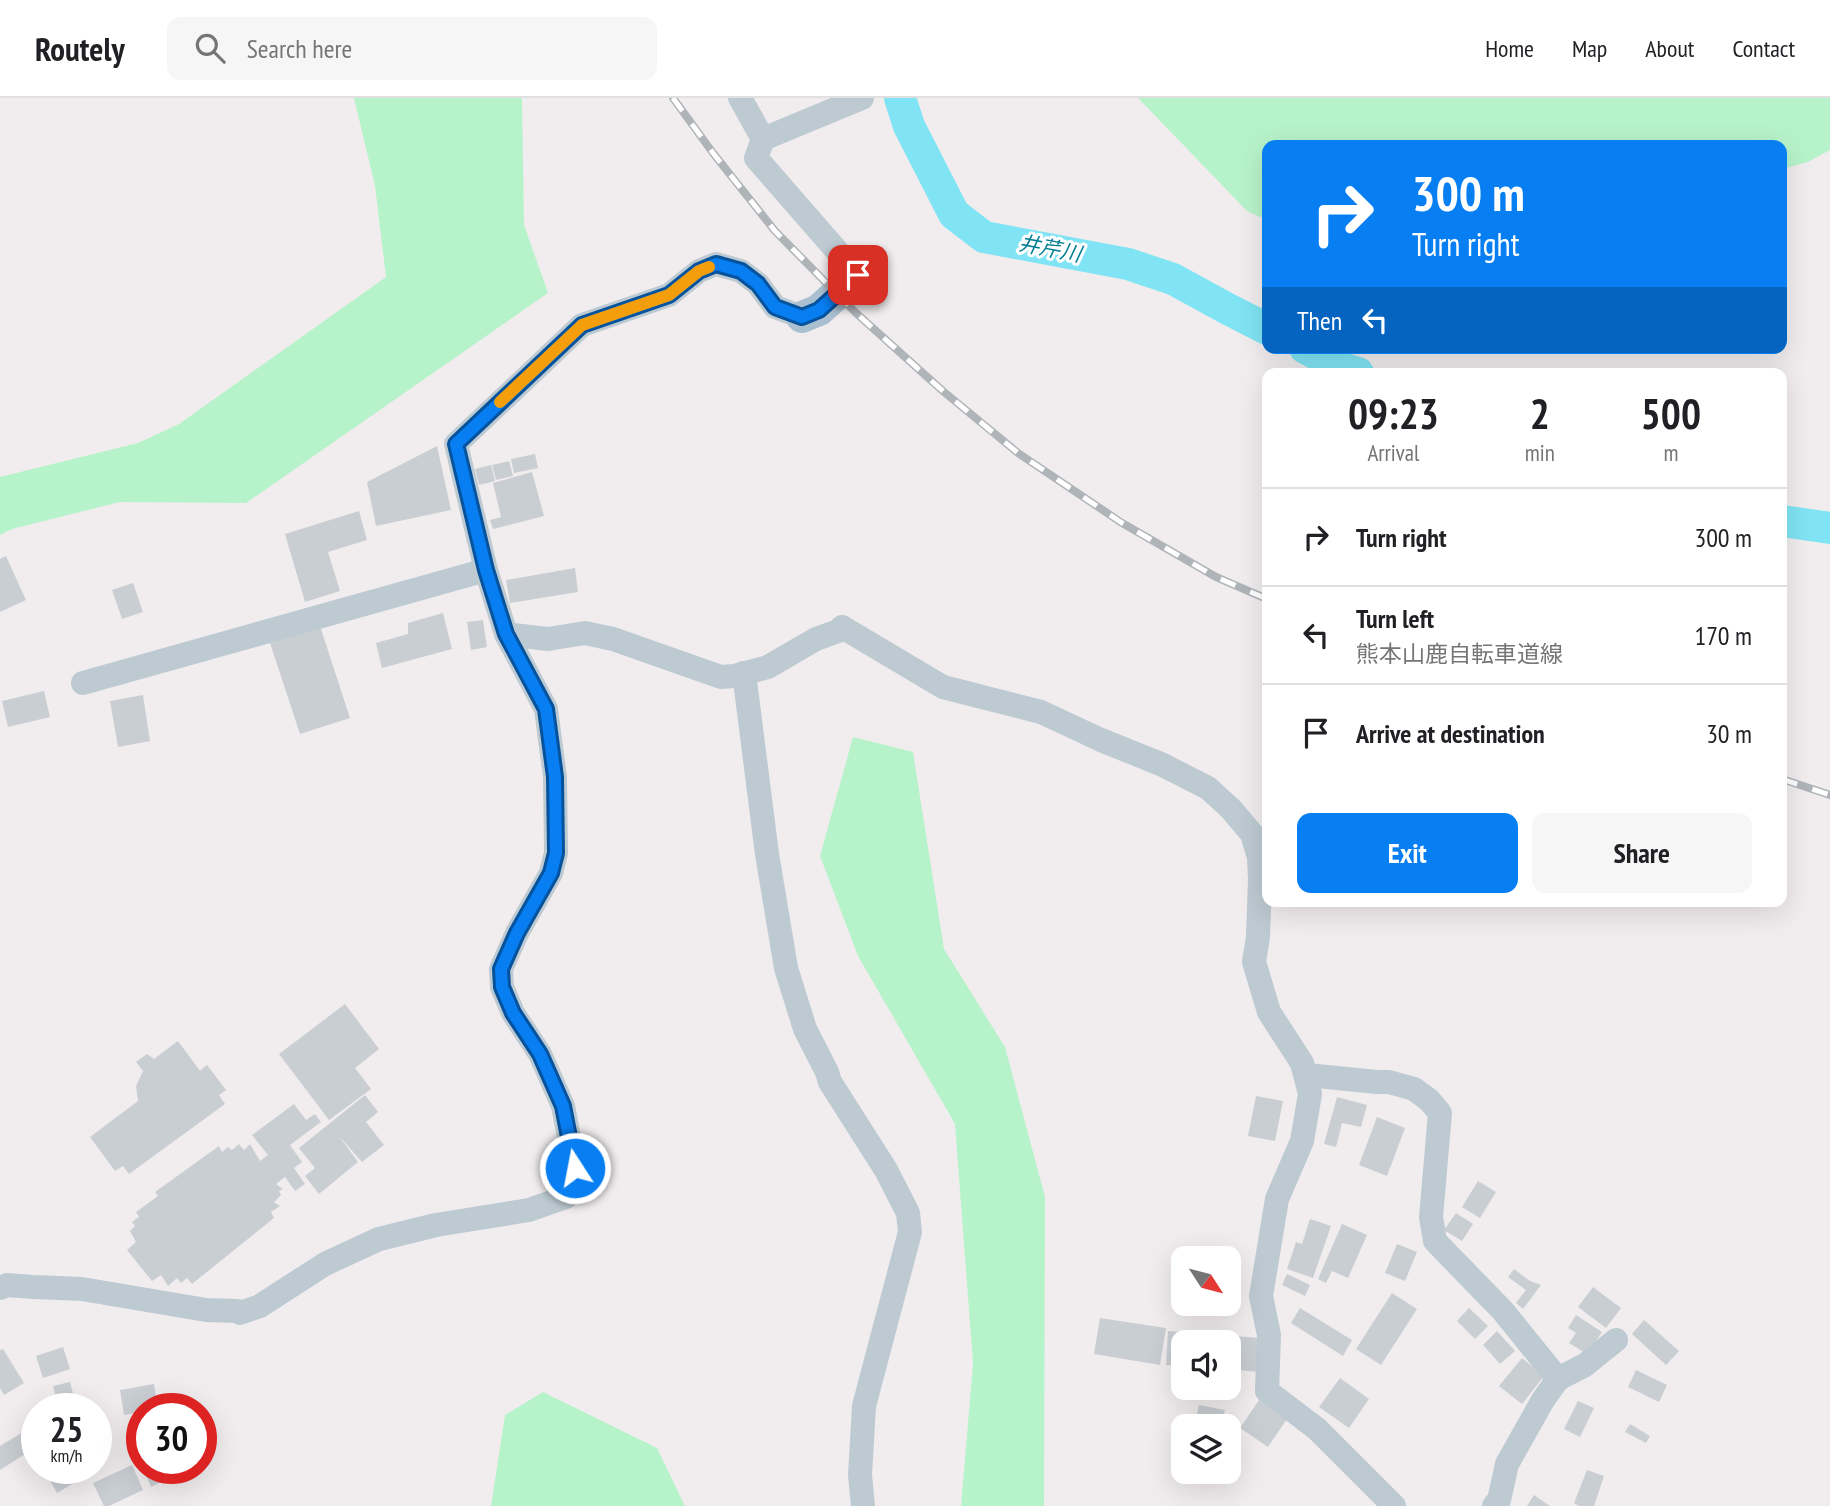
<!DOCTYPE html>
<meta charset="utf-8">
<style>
:root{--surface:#fff;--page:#f6f6f6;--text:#202124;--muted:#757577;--line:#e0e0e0;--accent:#077ef1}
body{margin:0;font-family:"PT Sans Narrow","Noto Sans JP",sans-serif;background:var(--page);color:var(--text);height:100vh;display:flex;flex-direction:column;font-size:26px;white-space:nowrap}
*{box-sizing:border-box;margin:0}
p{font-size:23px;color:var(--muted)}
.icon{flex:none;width:38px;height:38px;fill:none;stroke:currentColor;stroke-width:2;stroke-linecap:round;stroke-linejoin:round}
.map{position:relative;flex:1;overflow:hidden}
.sheet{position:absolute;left:1262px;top:270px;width:525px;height:539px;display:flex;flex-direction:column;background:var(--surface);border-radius:14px;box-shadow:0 7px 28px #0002}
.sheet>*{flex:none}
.hud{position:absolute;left:1262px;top:42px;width:525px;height:214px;border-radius:14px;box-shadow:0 7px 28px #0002;background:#077ef1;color:#fff;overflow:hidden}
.needle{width:46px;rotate:126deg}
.tools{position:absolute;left:1171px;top:1148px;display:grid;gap:14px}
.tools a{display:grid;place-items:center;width:70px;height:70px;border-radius:14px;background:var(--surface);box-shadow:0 7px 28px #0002;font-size:35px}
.speed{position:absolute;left:21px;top:1295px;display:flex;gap:14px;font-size:35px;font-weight:700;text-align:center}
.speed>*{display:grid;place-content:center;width:91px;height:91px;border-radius:50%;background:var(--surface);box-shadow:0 7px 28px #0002;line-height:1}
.speed small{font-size:18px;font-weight:400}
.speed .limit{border:10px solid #d22;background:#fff;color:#111}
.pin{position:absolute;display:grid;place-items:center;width:60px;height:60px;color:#fff;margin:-30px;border-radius:14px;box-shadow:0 4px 10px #0006}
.me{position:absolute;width:77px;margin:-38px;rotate:349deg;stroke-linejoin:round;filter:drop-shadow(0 0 5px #0008)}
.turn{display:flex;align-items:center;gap:24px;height:147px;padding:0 35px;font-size:32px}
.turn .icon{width:91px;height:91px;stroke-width:2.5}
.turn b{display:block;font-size:49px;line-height:60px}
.then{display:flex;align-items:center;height:66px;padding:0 35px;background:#0003;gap:14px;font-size:26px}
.eta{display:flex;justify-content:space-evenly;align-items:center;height:119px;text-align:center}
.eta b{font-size:42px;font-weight:800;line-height:49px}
.cta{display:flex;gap:14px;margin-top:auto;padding:14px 35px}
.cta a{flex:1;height:80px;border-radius:14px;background:var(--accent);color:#fff;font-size:28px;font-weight:800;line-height:80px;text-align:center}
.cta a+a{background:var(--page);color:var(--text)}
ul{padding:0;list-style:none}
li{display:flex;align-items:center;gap:21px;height:98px;padding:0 35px;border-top:2px solid var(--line)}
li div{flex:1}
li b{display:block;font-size:26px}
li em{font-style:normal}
header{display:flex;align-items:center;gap:42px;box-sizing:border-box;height:98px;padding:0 35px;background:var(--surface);border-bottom:2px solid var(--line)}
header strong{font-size:33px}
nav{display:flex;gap:38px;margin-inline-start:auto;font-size:24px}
.search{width:490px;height:63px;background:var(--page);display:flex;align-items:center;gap:18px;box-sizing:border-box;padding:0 24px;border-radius:14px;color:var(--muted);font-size:26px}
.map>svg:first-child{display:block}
</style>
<header>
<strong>Routely</strong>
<div class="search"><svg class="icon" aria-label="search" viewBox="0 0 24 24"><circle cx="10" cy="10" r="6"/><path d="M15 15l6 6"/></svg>Search here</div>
<nav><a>Home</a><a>Map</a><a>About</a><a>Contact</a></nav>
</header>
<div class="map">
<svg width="1830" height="1408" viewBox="0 0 1830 1408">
<rect width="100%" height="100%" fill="#f1edee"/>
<g fill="#b7f3ca">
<path d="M 354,0 L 522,0 L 524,127 L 548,195 L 246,405 L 120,404 L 12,431 L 0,437 L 0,379 L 138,345 L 179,326 L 386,179 L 375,88 Z"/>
<path d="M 1138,0 L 1830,0 L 1830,52 L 1808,64 L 1782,71 L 1782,47 L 1267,47 L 1267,122 L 1247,113 Z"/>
<path d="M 853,639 L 913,654 L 944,851 L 1005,949 L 1045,1099 L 1044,1408 L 961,1408 L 973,1265 L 955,1026 L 858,858 L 820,758 Z"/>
<path d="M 543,1294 L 657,1350 L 685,1408 L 491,1408 L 505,1317 Z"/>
</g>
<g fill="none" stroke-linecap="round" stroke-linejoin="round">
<g stroke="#80e4f4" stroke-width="32">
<path d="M 900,0 L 909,28 L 954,116 L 984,139 L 1128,166 L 1173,181 L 1226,210 L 1267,231"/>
<path d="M 1305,250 L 1344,271 L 1358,275"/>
<path d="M 1782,423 L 1830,430"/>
</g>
</g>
<g fill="#c9ced3">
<path d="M 437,348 L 451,412 L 376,428 L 367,384 Z"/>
<path d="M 535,356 L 538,370 L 514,375 L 511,361 Z"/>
<path d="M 509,363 L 513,378 L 496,382 L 492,367 Z"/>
<path d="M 491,367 L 495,383 L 479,387 L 475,371 Z"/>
<path d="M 532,374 L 544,418 L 493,431 L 490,422 L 501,419 L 493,385 Z"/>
<path d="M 359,413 L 367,442 L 328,454 L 340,493 L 305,504 L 285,436 Z"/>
<path d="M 6,458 L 26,502 L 0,514 L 0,461 Z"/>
<path d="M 575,470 L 578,494 L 510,505 L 506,482 Z"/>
<path d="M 133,485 L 143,514 L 122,521 L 112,492 Z"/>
<path d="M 443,515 L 452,551 L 382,570 L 376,545 L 408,536 L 408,525 Z"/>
<path d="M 483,522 L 487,549 L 471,552 L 467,524 Z"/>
<path d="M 320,528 L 350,620 L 300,636 L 270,545 Z"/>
<path d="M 44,593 L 50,619 L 8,629 L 2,603 Z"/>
<path d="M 143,597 L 150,643 L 118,649 L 110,603 Z"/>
<path d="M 345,906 L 379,951 L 355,970 L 371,991 L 329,1022 L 279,956 Z"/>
<path d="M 178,943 L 200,973 L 207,967 L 226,992 L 219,997 L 225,1006 L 129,1076 L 123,1068 L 115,1073 L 90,1039 L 138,1003 L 136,988 L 143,973 L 136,964 L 147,956 L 154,961 Z"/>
<path d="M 365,997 L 378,1014 L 366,1024 L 384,1047 L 362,1064 L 339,1038 L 358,1064 L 319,1096 L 305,1078 L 315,1070 L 299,1050 Z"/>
<path d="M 1256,998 L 1283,1003 L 1275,1043 L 1248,1038 Z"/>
<path d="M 1337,999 L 1367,1007 L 1361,1029 L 1342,1025 L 1336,1049 L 1324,1046 Z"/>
<path d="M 294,1006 L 306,1022 L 315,1016 L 321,1024 L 290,1047 L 302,1064 L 294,1070 L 305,1086 L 295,1093 L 285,1079 L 276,1086 L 283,1091 L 279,1093 L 281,1097 L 274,1104 L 280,1108 L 271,1114 L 274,1120 L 192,1186 L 187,1180 L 181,1185 L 177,1180 L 168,1188 L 161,1177 L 152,1183 L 127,1152 L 136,1144 L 130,1133 L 135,1128 L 132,1124 L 139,1119 L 136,1114 L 158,1098 L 155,1094 L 219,1048 L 222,1054 L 228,1049 L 232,1052 L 239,1046 L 244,1052 L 250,1046 L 260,1063 L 268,1057 L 252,1037 Z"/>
<path d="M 1377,1019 L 1405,1030 L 1387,1078 L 1359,1067 Z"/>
<path d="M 1478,1083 L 1496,1094 L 1480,1120 L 1462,1109 Z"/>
<path d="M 1456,1115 L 1473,1126 L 1462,1143 L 1444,1132 Z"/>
<path d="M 1310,1121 L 1331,1128 L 1313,1180 L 1287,1171 L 1296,1144 L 1302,1146 Z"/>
<path d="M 1342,1126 L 1367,1137 L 1348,1180 L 1332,1173 L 1326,1185 L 1318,1181 Z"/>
<path d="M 1397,1146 L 1417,1154 L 1405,1183 L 1385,1175 Z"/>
<path d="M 1514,1171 L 1530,1183 L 1541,1187 L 1523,1211 L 1516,1205 L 1526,1192 L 1508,1179 Z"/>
<path d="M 1287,1176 L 1310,1187 L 1305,1198 L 1282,1187 Z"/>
<path d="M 1593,1189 L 1621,1210 L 1606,1230 L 1578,1209 Z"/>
<path d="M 1392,1195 L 1417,1211 L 1381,1267 L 1356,1251 Z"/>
<path d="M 1300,1210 L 1352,1242 L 1343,1258 L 1291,1225 Z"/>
<path d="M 1469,1210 L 1488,1228 L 1475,1241 L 1457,1223 Z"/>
<path d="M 1576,1217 L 1602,1234 L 1587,1256 L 1569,1245 L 1576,1235 L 1568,1230 Z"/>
<path d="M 1100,1220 L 1166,1230 L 1160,1267 L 1094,1256 Z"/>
<path d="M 1644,1222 L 1679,1253 L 1666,1267 L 1632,1236 Z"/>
<path d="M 1168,1233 L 1260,1240 L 1258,1274 L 1228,1271 L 1228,1244 L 1183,1244 L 1183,1268 L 1166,1267 Z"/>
<path d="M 1497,1233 L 1515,1253 L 1500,1266 L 1483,1247 Z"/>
<path d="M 63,1249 L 70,1271 L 43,1280 L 36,1258 Z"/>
<path d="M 3,1251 L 24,1285 L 4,1297 L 0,1290 L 0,1252 Z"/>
<path d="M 1522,1260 L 1544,1278 L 1522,1306 L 1499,1288 Z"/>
<path d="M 1636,1272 L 1667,1287 L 1659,1304 L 1628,1289 Z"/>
<path d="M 1340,1280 L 1369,1301 L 1349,1330 L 1319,1309 Z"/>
<path d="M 70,1284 L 76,1307 L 59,1311 L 53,1288 Z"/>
<path d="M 154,1286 L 158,1311 L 142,1311 L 142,1314 L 124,1317 L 120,1292 Z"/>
<path d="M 1259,1302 L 1287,1321 L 1268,1349 L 1240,1330 Z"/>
<path d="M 1578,1303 L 1594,1310 L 1580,1339 L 1564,1331 Z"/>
<path d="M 1199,1307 L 1225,1312 L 1221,1328 L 1194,1328 Z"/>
<path d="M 37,1326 L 37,1353 L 26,1332 Z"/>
<path d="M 1630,1326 L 1650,1338 L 1646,1345 L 1625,1334 Z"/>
<path d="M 23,1334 L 33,1351 L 0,1372 L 0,1348 Z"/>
<path d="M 132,1367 L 143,1392 L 109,1408 L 104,1408 L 93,1385 Z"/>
<path d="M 43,1370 L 65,1370 L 74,1385 L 57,1395 Z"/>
<path d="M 143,1370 L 189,1370 L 151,1389 Z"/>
<path d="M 1587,1372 L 1604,1378 L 1594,1408 L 1579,1408 L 1574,1405 Z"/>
<path d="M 1534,1397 L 1550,1408 L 1527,1408 Z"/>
</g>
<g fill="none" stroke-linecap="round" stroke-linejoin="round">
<g stroke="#bdcad2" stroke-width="24">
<path d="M 740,0 L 763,41 L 756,60 L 858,177"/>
<path d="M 763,41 L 862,0"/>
<path d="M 506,536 L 548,541 L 585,535 L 613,541 L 721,579 L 734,578 L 768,569 L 816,541 L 841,532 L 842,529 L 943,589 L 1041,614 L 1101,642 L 1163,667 L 1208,690 L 1231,711 L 1252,736 L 1259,759 L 1260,781 L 1258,839 L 1254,864 L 1269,914 L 1302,965 L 1310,996 L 1302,1043 L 1277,1101 L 1261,1198 L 1269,1237 L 1267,1293 L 1317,1331 L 1394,1408"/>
<path d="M 744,575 L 767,756 L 786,870 L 805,931 L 827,974 L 830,984 L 886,1072 L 908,1115 L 910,1134 L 864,1308 L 860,1377 L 863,1408"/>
<path d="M 83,585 L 486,472"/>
<path d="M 1307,977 L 1377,984 L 1389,984 L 1414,991 L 1429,1002 L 1440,1015 L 1431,1119 L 1435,1143 L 1503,1213 L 1558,1281 L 1543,1302 L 1507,1366 L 1499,1402 L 1494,1408"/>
<path d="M 0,1190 L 7,1187 L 33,1189 L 82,1191 L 206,1212 L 237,1213 L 240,1215 L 260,1208 L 325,1166 L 379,1141 L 436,1127 L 529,1112 L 566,1099 L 575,1070 L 563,1008 L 540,956 L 513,915 L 502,889 L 501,871 L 517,835 L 551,775 L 556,755 L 555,679 L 546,611 L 506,536 L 486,472 L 456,346 L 582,227 L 669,197 L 699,173 L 716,166 L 741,173 L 758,186 L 775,209 L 802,219"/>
<path d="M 1558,1281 L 1585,1267 L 1616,1242"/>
</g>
<path stroke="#aac0d0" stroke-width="32" d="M 802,219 L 819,212 L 858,177"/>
<defs>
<g id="rail">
<path d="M 673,0 L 713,55 L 775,133 L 856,215 L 944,294 L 1018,355 L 1122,425 L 1216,479 L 1267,501"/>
<path d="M 1782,681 L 1830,697"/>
</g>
</defs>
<use href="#rail" stroke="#afb4b9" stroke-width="8"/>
<use href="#rail" stroke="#fff" stroke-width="5" stroke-dasharray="16" stroke-linecap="butt"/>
</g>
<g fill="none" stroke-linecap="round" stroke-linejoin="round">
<defs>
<path id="route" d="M 575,1070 L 563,1008 L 540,956 L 513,915 L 502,889 L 501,871 L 517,835 L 551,775 L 556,755 L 555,679 L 546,611 L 506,536 L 486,472 L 456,346 L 582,227 L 669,197 L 699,173 L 716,166 L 741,173 L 758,186 L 775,209 L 802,219 L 819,212 L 858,177"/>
</defs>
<use href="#route" stroke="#05529d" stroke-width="18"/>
<use href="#route" stroke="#077ef1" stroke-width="12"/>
<path stroke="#f59e0b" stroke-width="12" d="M 500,304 L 582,227 L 669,197 L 699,173 L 709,169"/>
</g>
<g text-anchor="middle" stroke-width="6" stroke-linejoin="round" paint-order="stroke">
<g font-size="21" font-style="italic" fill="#037f93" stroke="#fff">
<text transform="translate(1050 151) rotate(11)" y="7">井芹川</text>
</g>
</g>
</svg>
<div class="tools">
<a><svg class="needle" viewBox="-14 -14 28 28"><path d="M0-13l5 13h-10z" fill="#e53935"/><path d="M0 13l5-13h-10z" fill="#757577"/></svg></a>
<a><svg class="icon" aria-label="sound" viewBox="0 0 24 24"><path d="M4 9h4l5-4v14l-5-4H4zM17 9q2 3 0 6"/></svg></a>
<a><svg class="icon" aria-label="layers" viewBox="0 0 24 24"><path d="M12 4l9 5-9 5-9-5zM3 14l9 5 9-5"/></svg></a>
</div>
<div class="speed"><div>25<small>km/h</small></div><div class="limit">30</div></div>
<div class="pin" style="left:858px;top:177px;background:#d93025"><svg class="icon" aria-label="arrive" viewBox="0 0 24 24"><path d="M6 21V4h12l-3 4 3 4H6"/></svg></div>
<svg class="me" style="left:575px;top:1070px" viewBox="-20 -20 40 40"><circle r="17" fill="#077ef1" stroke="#fff" stroke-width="3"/><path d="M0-11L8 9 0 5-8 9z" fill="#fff"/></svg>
<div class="hud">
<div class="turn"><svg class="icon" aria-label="right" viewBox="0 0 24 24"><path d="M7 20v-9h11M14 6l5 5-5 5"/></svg><div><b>300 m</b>Turn right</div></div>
<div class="then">Then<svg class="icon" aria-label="left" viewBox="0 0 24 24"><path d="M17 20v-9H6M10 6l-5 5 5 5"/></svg></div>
</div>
<section class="sheet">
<div class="eta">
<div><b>09:23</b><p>Arrival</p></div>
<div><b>2</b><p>min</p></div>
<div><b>500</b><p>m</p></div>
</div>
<ul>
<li><svg class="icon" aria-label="right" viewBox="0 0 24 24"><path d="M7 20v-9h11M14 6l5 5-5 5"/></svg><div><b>Turn right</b></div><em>300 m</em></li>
<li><svg class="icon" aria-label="left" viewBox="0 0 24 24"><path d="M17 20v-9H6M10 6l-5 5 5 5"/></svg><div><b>Turn left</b><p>熊本山鹿自転車道線</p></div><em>170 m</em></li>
<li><svg class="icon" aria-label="arrive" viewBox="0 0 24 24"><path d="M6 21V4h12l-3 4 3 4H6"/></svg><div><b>Arrive at destination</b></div><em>30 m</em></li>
</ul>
<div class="cta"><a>Exit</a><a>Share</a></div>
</section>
</div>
